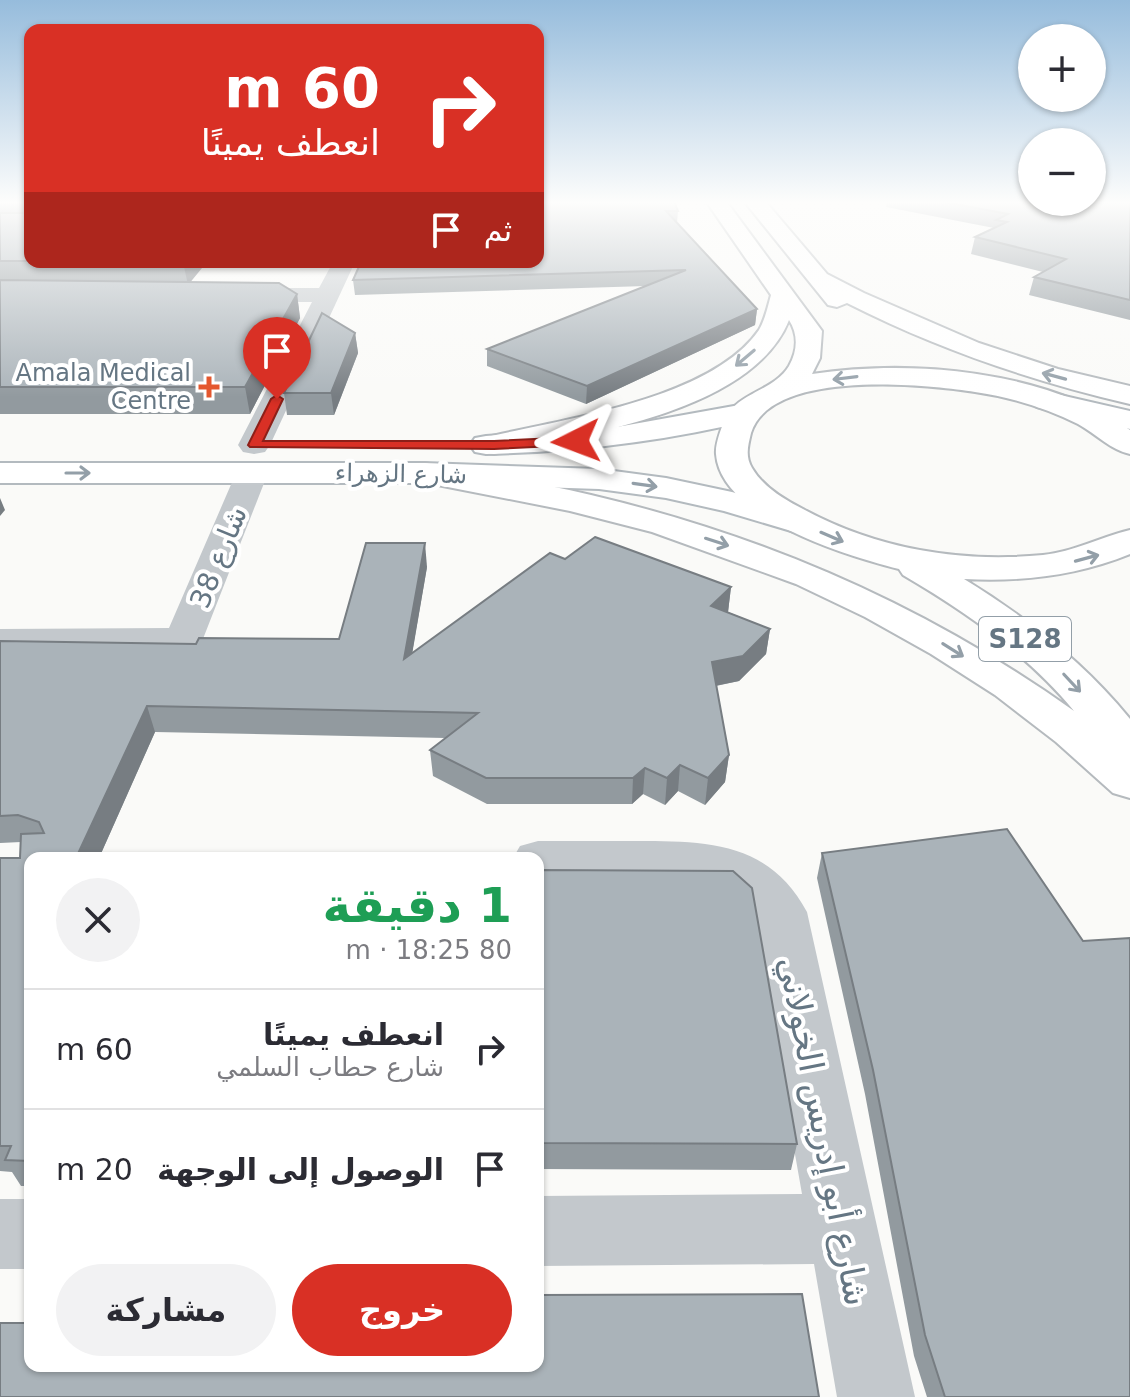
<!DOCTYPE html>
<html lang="ar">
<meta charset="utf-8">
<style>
:root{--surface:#fff;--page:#f2f2f3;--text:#2b2b33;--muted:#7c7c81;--line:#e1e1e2;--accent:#d93025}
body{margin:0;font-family:"DejaVu Sans",Vazirmatn,sans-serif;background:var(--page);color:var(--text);direction:rtl;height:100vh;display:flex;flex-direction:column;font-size:30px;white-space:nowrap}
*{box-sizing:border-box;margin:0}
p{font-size:26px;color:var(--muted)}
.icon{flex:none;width:44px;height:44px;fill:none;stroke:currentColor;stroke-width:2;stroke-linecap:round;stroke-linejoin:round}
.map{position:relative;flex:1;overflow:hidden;direction:ltr}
.sheet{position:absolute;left:24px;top:852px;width:520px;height:520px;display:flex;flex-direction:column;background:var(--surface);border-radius:16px;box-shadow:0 2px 6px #0004;direction:rtl}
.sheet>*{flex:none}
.banner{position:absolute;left:24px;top:24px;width:520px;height:244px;border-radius:16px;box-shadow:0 2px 6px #0004;direction:rtl;background:#d93025;color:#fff;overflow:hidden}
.buttons{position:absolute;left:1018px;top:24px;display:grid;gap:16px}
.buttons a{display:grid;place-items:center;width:88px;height:88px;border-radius:50%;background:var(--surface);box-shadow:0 2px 6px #0004;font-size:40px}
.pin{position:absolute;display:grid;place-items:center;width:68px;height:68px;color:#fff;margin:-82px -34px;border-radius:50% 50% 50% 0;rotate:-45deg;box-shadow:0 0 8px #0007}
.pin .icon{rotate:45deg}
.me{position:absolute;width:88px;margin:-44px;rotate:267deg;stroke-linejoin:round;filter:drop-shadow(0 0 6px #0008)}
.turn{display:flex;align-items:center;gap:28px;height:168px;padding:0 32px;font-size:36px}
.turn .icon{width:104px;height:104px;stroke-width:2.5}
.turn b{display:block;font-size:56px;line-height:68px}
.then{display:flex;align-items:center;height:76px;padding:0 32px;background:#0003;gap:16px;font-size:30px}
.round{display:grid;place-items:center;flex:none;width:84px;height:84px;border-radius:42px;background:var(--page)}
.headline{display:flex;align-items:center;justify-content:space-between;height:136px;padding:0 32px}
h1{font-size:48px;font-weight:700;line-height:60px;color:#1e9e55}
.action{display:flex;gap:16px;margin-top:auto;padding:16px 32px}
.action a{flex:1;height:92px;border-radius:48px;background:var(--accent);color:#fff;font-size:32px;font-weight:700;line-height:92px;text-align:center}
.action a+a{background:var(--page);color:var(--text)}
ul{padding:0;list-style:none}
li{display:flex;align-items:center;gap:24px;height:120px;padding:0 32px;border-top:2px solid var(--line)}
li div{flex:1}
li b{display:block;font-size:30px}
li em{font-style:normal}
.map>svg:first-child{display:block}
</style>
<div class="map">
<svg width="1130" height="1397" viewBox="0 0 1130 1397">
<rect width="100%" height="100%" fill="#fafaf8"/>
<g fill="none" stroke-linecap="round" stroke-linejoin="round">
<defs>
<g id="secondary">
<path d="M 1047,392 L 1130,411 L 1130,429 L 1037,407 L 1032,401 L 1037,395 Z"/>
<path d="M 745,404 L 756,407 L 760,413 L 756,419 C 667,441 577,452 486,454 L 475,452 L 470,445 L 475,438 L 486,436 L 617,427 Z"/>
<path d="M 0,463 L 424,463 L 599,469 L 666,478 L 732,492 L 810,515 L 816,522 L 810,529 L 798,533 L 724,511 L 666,498 L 599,489 L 424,483 L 0,483 Z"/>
</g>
<g id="primary">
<path d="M 706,201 L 726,201 L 822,331 L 820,358 L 812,374 C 912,359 1045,370 1130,430 L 1130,454 C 1111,450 1096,434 1078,424 C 1046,408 1010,397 975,392 C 923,384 771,369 751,433 C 748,446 745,456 752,468 C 763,487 785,500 803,509 C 877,549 960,563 1043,555 C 1074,552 1100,537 1130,530 L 1130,554 C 1076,576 1022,582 964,579 C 1026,617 1084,662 1130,719 L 1130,798 L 1113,793 L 1056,742 L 995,695 L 931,654 L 865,617 L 796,584 L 652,532 L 570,511 L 412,480 L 408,473 L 412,466 L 424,463 C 480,474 536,482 591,495 C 766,536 928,607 1074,711 C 1027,654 966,612 903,575 L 899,569 C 848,556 721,518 716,454 C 715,444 721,429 725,419 C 738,392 774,391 789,366 C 798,350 798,334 789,320 C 752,413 580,435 494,454 L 483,452 L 478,445 L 483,438 C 561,419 711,400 759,330 C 765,320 768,306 771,295 Z"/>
<path d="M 744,201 L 765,201 L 827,274 L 864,293 L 979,343 L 1058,369 L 1130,386 L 1130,404 C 1031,381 938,349 847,303 L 837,307 L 828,305 Z"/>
</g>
</defs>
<use href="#secondary" stroke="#b3babf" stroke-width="4"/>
<use href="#primary" stroke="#b5babe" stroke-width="4"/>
<g fill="#c3c8cc" fill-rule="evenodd">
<path d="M 333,262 L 355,262 L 270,445 L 265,452 L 254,454 L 243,452 L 238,445 L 312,302 L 238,302 L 229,300 L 226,295 L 229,290 L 238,288 L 319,288 Z"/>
<path d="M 252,463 L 264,466 L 268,473 L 199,649 L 184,652 L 0,653 L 0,629 L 169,628 L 236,473 L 240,466 Z"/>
<path d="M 538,841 C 571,841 604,841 637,841 C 707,841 770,842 807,912 L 915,1397 L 837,1397 L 814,1264 L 538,1266 L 538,1196 L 802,1194 L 753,916 L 727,892 L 701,879 L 538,879 L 538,858 L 513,858 L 520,846 Z"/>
<rect x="0" y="1199" width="30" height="70"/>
</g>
<use href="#secondary" fill="#fff" fill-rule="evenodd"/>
<use href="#primary" fill="#fff" fill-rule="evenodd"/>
</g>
<g fill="#929a9f">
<path d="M 0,201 L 30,201 L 30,262 L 206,262 L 190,282 L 297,294 L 300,318 L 250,414 L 0,414 Z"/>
<path d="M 538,201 L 678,211 L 677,223 L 757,309 L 755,325 L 586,404 L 487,366 L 487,349 L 646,286 L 355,295 L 353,280 Z"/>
<path d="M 884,201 L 1130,201 L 1130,320 L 1029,295 L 1034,277 L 1043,272 L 971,254 L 975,237 L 994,228 L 886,207 L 887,202 Z"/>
<path d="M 355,333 L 358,353 L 334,415 L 287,415 L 284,393 Z"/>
<path d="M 565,559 L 731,587 L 728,612 L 770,629 L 766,654 L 739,681 L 716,686 L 729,755 L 725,782 L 705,805 L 678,791 L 665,805 L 643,794 L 632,804 L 487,804 L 433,776 L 430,750 L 445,738 L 155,732 L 99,858 L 30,858 L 30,1186 L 21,1186 L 12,1172 L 0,1171 L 0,858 L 20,858 L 21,842 L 0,843 L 0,641 L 196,644 L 339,639 L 427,567 L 412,653 Z"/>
<path d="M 822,853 L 1130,1397 L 927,1397 L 914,1356 L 865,1094 L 817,878 Z"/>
<path d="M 538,870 L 797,1144 L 791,1170 L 538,1169 Z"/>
</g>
<g fill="#777d82">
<path d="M 183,262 L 207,262 L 188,285 Z"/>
<path d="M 297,294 L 300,318 L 250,414 L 245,387 Z"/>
<path d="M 757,309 L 755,325 L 586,404 L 587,386 Z"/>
<path d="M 355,333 L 358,353 L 334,415 L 331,393 Z"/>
<path d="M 0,498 L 5,510 L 0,516 Z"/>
<path d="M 425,543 L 427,567 L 407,684 L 404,659 Z"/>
<path d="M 731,587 L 728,612 L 708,631 L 711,606 Z"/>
<path d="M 770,629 L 766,654 L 739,681 L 709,687 L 712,662 Z"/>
<path d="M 147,706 L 155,732 L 99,858 L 76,858 Z"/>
<path d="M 729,755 L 725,782 L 705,805 L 708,778 Z"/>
<path d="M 680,765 L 678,791 L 665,805 L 667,778 Z"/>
<path d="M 645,768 L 643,794 L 632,804 L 633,778 Z"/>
</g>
<g fill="#aab3b9" stroke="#777d82" stroke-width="2">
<path d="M 26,201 L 30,201 L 30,261 L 0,261 L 0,213 L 26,213 Z"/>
<path d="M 538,201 L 674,201 L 678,211 L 666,211 L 757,309 L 587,386 L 487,349 L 686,270 L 353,280 L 361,262 L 538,262 Z"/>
<path d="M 939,201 L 1130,201 L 1130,300 L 1034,277 L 1066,259 L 975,237 L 1007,222 L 996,220 L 1008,214 Z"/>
<path d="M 0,280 L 279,283 L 297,294 L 245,387 L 0,387 Z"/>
<path d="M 322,313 L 355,333 L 331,393 L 284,393 Z"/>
<path d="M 595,537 L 731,587 L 711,606 L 770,629 L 743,656 L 712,662 L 729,755 L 708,778 L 680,765 L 667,778 L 645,768 L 633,778 L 486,778 L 430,750 L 478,713 L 147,706 L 76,858 L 30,858 L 30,1161 L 5,1160 L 11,1146 L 0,1146 L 0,858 L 20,858 L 21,834 L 44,833 L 39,822 L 18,815 L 0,816 L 0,641 L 196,644 L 199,638 L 339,639 L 366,543 L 425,543 L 404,659 L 550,553 L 565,559 Z"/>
<path d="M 1007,829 L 1083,941 L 1130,938 L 1130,1397 L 945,1397 L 925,1335 L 873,1070 L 822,853 Z"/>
<path d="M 538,870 L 733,871 L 752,888 L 797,1144 L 538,1143 Z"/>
<path d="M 802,1294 L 819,1397 L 0,1397 L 0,1323 L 30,1323 L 30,1366 L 538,1366 L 538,1295 Z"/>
</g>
<defs><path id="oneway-shaft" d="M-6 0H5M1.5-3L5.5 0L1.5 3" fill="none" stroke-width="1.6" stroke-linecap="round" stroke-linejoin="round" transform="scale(2)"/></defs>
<g stroke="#939fa8">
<use href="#oneway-shaft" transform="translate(745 358) rotate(140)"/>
<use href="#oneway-shaft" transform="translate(1054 376) rotate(-165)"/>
<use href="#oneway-shaft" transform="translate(845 378) rotate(173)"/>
<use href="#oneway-shaft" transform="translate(78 473)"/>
<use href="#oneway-shaft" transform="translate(645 485) rotate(8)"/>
<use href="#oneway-shaft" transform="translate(832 537) rotate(23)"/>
<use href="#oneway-shaft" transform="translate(717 542) rotate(18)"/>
<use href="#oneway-shaft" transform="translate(1087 558) rotate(-15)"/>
<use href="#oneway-shaft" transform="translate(953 650) rotate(32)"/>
<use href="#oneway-shaft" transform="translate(1072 683) rotate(47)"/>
</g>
<linearGradient id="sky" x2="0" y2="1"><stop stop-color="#96bcdc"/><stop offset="0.51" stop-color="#fdfdfc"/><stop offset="1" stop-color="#fdfdfc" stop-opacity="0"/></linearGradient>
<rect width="1130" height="397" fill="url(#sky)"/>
<path fill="#d93025" stroke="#8d1f18" stroke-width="2" d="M 277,395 L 283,399 L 263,441 L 494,441 L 576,437 L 582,441 L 576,445 L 494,449 L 250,447 L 248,445 L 271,399 Z"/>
<path fill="#e4572e" stroke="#fff" stroke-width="3" d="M205 375h8v8h8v8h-8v8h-8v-8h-8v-8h8z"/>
<g text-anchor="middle" stroke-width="8" stroke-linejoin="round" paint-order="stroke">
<g font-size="24" fill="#657683" stroke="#fff" text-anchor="end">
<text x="191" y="381">Amala Medical<tspan x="191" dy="28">Centre</tspan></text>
</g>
<g font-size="24" fill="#657683" stroke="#fff">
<text transform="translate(401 474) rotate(1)" y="8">شارع الزهراء</text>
</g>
<rect fill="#fff" stroke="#939fa8" stroke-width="2" x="979" y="617" width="92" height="44" rx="6"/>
<g font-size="26" font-weight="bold" fill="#657683">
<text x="1025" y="648">S128</text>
</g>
<g font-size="28" fill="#657683" stroke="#fff">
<text transform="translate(218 557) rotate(-68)" y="10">شارع 38</text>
</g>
<g font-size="34" fill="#657683" stroke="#fff">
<text transform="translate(824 1131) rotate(79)" y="12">شارع أبو إدريس الخولاني</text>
</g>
</g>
</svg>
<div class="buttons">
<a>+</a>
<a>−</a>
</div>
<div class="pin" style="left:277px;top:399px;background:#d93025"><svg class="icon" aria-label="arrive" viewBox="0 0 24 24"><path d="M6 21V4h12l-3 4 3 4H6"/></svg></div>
<svg class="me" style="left:576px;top:441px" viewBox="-20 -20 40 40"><path d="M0-17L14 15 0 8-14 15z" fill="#d93025" stroke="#fff" stroke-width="4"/></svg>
<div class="banner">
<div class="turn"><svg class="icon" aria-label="right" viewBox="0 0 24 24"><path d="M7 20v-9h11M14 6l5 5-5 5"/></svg><div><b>60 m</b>انعطف يمينًا</div></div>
<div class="then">ثم<svg class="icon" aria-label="arrive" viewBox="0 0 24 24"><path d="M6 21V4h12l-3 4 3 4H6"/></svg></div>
</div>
<section class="sheet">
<div class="headline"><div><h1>1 دقيقة</h1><p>80 m · 18:25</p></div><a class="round"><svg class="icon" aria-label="close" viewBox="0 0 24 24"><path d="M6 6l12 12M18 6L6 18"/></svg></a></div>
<ul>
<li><svg class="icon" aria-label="right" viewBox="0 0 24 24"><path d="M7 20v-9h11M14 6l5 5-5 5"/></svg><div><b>انعطف يمينًا</b><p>شارع حطاب السلمي</p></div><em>60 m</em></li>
<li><svg class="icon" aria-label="arrive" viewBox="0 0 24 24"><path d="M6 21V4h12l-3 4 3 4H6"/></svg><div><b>الوصول إلى الوجهة</b></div><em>20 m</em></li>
</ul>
<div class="action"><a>خروج</a><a>مشاركة</a></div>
</section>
</div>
